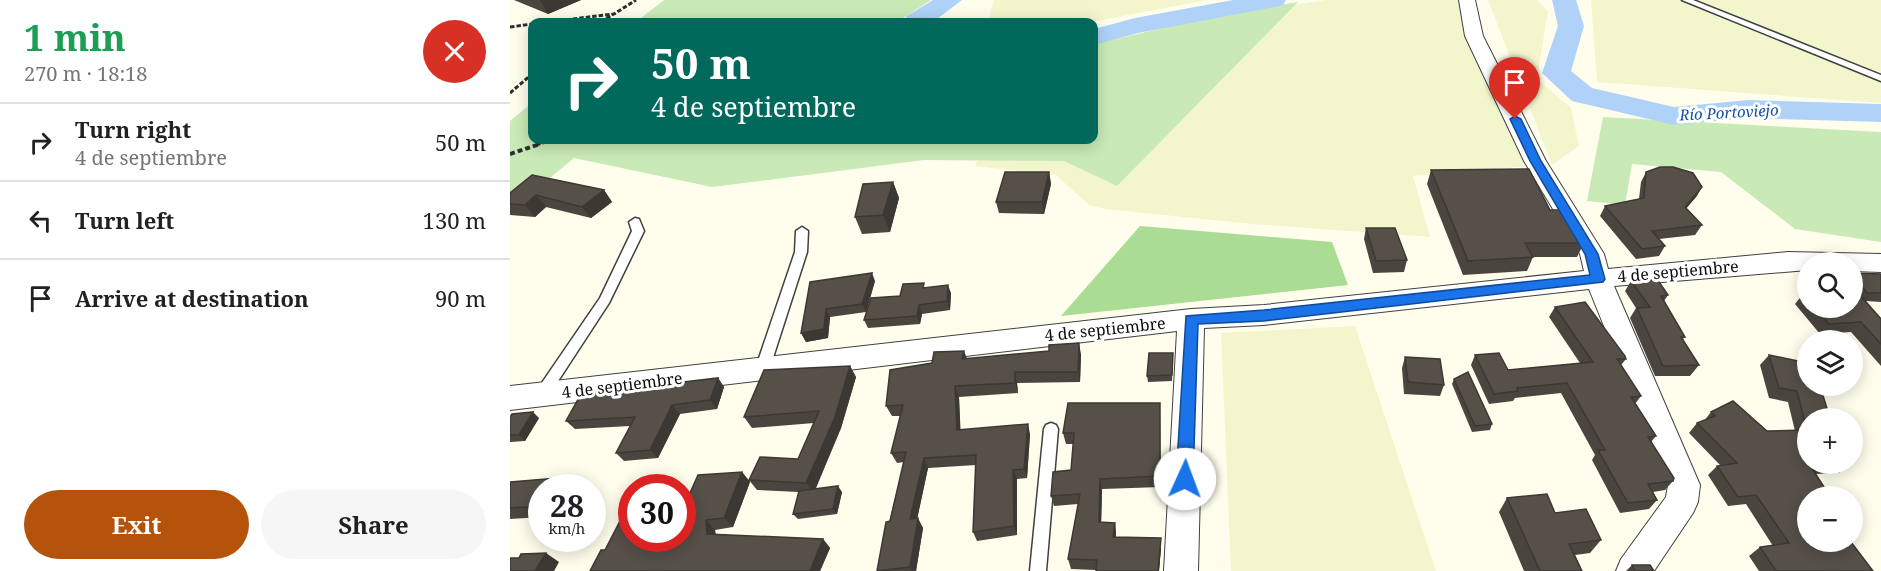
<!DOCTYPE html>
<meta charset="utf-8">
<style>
:root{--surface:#fff;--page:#f6f6f6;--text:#202124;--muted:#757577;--line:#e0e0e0;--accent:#b45309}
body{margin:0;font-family:"Noto Serif",serif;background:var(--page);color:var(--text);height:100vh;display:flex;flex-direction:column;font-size:22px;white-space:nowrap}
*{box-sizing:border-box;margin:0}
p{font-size:20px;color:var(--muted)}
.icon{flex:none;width:33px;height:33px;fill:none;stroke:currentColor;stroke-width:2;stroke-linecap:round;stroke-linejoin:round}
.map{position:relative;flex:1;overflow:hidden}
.sheet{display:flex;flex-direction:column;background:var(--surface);width:510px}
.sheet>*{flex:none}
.banner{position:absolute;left:18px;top:18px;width:570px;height:126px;border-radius:12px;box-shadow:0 3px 15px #0003;background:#00695c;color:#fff;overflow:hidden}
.fabs{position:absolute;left:1287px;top:252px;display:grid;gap:12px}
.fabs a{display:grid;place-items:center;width:66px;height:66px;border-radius:50%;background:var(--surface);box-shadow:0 3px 15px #0003;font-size:30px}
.speed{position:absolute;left:18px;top:474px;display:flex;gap:12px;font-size:30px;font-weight:700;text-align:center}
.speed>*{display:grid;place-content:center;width:78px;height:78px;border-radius:50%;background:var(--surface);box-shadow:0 3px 15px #0003;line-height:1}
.speed small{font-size:15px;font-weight:400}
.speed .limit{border:9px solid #d22;background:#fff;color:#111}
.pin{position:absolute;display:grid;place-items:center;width:51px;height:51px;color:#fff;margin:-62px -26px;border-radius:50% 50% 50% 0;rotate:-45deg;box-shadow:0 0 6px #0007}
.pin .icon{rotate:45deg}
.me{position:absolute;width:66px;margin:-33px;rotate:2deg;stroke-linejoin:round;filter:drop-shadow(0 0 4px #0008)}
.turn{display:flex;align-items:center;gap:21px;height:126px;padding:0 24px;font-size:27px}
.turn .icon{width:78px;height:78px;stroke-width:2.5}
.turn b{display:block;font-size:42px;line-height:51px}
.round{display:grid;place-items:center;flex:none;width:63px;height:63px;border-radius:32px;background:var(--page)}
.summary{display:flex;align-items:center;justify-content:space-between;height:102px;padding:0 24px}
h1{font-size:36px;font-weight:700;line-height:45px;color:#1e9e55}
.primary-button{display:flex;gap:12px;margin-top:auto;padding:12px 24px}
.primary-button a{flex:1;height:69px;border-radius:36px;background:var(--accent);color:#fff;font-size:24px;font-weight:700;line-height:69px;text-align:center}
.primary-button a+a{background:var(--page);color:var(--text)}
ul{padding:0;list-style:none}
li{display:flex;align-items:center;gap:18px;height:78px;padding:0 24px;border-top:2px solid var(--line)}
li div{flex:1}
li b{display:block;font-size:22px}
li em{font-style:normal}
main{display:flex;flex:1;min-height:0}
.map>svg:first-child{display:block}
</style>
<main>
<section class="sheet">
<div class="summary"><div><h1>1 min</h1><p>270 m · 18:18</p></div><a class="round" style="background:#d93025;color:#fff"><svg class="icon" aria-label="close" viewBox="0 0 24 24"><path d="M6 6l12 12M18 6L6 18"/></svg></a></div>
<ul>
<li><svg class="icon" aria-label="right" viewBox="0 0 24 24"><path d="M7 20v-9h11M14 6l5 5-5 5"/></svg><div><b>Turn right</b><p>4 de septiembre</p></div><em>50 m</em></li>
<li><svg class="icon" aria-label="left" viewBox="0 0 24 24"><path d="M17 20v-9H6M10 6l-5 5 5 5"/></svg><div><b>Turn left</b></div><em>130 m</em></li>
<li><svg class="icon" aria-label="arrive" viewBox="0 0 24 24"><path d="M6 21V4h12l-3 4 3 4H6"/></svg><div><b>Arrive at destination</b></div><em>90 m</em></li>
</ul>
<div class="primary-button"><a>Exit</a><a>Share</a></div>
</section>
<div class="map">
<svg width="1371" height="571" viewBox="0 0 1371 571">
<rect width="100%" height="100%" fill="#fffeed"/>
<g fill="#f3f6cd">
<path d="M 484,0 L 697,0 L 582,22 L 478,21 Z"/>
<path d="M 816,0 L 955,0 L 1019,166 L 903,176 L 920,237 L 742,224 L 595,209 L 579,205 L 546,175 L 465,166 L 476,140 L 584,140 L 758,9 Z"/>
<path d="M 978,0 L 1027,0 L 1038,11 L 1027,79 L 1061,108 L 1069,146 L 1042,165 Z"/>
<path d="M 1081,0 L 1371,0 L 1371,103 L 1087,82 Z"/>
<path d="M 845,326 L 926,571 L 721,571 L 711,333 Z"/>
</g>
<g fill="#c9eab6">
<path d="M 154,0 L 421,0 L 387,22 L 126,22 Z"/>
<path d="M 788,2 L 607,186 L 554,161 L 414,160 L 202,187 L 64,158 L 0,211 L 0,121 L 22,103 L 22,140 L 584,140 L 584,44 L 709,15 Z"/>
<path d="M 1093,117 L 1371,132 L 1371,242 L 1285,229 L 1211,172 L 1122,164 L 1115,205 L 1077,201 Z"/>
</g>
<path fill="#aadc94" d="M 630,226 L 822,242 L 838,285 L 551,316 Z"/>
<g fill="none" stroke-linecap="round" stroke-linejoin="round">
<g fill="#b0d2f8" fill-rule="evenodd">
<path d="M 423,0 L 452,0 L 423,22 L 393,22 L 397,16 Z"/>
<path d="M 723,0 L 776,0 L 773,5 L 764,7 L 628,33 L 584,45 L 584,29 L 625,18 Z"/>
<path d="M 1042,0 L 1066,0 L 1074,26 L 1061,71 L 1082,88 L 1164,107 L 1239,100 L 1371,104 L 1371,122 L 1239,118 L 1164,125 L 1062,101 L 1032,73 L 1048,26 Z"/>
</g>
<defs>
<g id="service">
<path d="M 1172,0 L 1183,0 L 1371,75 L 1371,81 Z"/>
<path d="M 125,218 L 129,219 L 134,231 L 99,303 L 37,398 L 32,400 L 27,398 L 25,394 L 27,390 L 90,298 L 122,231 L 119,222 Z"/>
<path d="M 292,227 L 298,231 L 297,252 L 260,367 L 258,371 L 253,372 L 248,371 L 246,367 L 285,252 L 286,231 Z"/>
<path d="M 541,423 L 546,425 L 548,429 L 536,571 L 520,571 L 534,429 L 536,425 Z"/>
</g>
<path id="minor" d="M 949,0 L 965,0 L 973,36 L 1036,161 L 1094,254 L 1098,269 L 1278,252 L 1371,254 L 1371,272 L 1342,271 L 1342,262 L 1298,262 L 1298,270 L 1104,286 L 1190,485 L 1188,502 L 1183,513 L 1144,571 L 1106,571 L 1111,559 L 1156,497 L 1158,485 L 1079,289 L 754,325 L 694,328 L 688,571 L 654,571 L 667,331 L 0,410 L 0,386 L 681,309 L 754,305 L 1074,271 L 1070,254 L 1014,161 L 955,36 Z"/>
</defs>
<use href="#service" stroke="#404040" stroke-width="3"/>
<use href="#minor" stroke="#404040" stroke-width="2"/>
<g stroke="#2f2f2f" stroke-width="3" stroke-dasharray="4.5 2" stroke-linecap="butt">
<path d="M 37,22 L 104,14 L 126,0"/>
<path d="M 91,22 L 103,14"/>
<path d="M 0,27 L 22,24"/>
<path d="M 0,93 L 22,74"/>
<path d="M 91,140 L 101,141"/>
<path d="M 26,145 L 42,140"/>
</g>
<path stroke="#2f2f2f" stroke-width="4" stroke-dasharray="5 3" stroke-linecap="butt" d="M 0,154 L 30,144"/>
<use href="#service" fill="#fff" fill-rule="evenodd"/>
<use href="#minor" fill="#fff" fill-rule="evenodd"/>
</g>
<g fill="#4a453f">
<path d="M 4,0 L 71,0 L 38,14 Z"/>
<path d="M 921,170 L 1040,210 L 1074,243 L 1067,257 L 1023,257 L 1017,271 L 953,275 L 917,184 Z"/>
<path d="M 539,172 L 541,184 L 534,214 L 489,213 L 486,202 Z"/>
<path d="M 1136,172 L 1192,187 L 1186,197 L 1176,208 L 1192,225 L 1185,235 L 1149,239 L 1155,246 L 1149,256 L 1126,259 L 1090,216 L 1095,206 L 1129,199 L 1131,182 Z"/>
<path d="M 383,182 L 389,198 L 380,232 L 352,234 L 345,217 Z"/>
<path d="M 94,190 L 102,202 L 81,218 L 36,207 L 25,217 L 0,215 L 0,193 Z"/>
<path d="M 856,228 L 897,260 L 894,272 L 863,273 L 854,239 Z"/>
<path d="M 1342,273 L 1371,274 L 1371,302 L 1356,301 L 1371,319 L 1371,366 L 1341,332 L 1310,334 L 1285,304 L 1293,294 L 1298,294 L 1298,308 L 1342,308 Z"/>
<path d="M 365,281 L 356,312 L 320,317 L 318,338 L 296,342 L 291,333 L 300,282 Z"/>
<path d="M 1121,281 L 1158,295 L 1154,301 L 1175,337 L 1173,339 L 1189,365 L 1180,376 L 1145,376 L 1120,318 L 1126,308 L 1115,291 Z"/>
<path d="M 416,288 L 441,293 L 440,310 L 412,314 L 410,324 L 358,328 L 354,320 L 390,296 Z"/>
<path d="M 1045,307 L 1116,359 L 1111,365 L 1131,396 L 1125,404 L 1146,436 L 1141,442 L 1163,481 L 1155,490 L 1143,492 L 1147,500 L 1139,509 L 1110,513 L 1082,460 L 1085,455 L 1051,393 L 1005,398 L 1003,401 L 979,404 L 961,365 L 965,355 L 998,370 L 1070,363 L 1039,317 Z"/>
<path d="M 663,353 L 662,381 L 638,382 L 637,376 Z"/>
<path d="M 571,354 L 570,382 L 507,383 L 508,393 L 449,397 L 450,429 L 520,434 L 517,478 L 507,479 L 507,535 L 467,541 L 463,532 L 466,465 L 418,468 L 407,519 L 413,528 L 406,571 L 367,571 L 394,462 L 387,463 L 381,453 L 391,416 L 382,416 L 376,406 L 457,359 Z"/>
<path d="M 1259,355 L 1298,363 L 1298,418 L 1340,464 L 1329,473 L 1305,474 L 1298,496 L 1363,571 L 1249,571 L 1239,556 L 1250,547 L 1263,546 L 1236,504 L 1218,506 L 1198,475 L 1207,466 L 1210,465 L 1179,433 L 1187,423 L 1194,421 L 1201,412 L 1257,431 L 1285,431 L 1278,402 L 1259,398 L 1250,365 Z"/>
<path d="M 895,357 L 934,385 L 930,396 L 894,394 L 892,368 Z"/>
<path d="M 340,366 L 346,377 L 331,428 L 305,489 L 332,492 L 327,514 L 288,519 L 283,514 L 289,492 L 247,490 L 239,480 L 288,459 L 304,423 L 242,428 L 234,417 Z"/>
<path d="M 208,378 L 214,387 L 207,409 L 170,414 L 148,458 L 114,461 L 106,453 L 120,426 L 65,429 L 56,421 Z"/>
<path d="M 944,379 L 982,424 L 980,430 L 962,432 L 942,384 Z"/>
<path d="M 650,414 L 651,487 L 592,489 L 591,522 L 605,523 L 606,533 L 606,537 L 651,538 L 651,548 L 649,571 L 586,571 L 586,570 L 561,569 L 558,559 L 568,504 L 544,506 L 541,496 L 561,470 L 564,444 L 556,444 L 553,433 Z"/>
<path d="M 0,417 L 29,418 L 15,441 L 0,442 Z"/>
<path d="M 232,472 L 240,482 L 223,527 L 205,530 L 206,535 L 313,539 L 320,548 L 310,571 L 80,571 L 95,550 L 172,538 Z"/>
<path d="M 47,478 L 58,488 L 32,488 L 32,517 L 0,519 L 0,482 Z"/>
<path d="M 997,498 L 1045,513 L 1091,540 L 1080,553 L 1065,555 L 1072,571 L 1014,571 L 989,512 Z"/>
<path d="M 1122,565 L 1144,571 L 1116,571 Z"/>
</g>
<g fill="#3c3833">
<path d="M 30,0 L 71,0 L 38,14 Z"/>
<path d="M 539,172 L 541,184 L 534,214 L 532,202 Z"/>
<path d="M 383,182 L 389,198 L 380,232 L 373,215 Z"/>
<path d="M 1192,187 L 1186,197 L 1169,217 L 1175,207 Z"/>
<path d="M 94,190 L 102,202 L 81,218 L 72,207 Z"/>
<path d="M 26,195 L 36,207 L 25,217 L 15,205 Z"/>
<path d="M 362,273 L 365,281 L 356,312 L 352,304 Z"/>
<path d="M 438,285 L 441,293 L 440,310 L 437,301 Z"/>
<path d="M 409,305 L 412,314 L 410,324 L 407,316 Z"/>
<path d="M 316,309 L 320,317 L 318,338 L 296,342 L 291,333 Z"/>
<path d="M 569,343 L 571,354 L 570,382 L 568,372 Z"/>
<path d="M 454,351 L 458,361 L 452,359 Z"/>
<path d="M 340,366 L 346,377 L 331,428 L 304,493 L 296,483 Z"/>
<path d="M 505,372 L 507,383 L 508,393 L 505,383 Z"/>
<path d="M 208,378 L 214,387 L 207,409 L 200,400 Z"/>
<path d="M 445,386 L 449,397 L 451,440 L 447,430 Z"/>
<path d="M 162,405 L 170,414 L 148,458 L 140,450 Z"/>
<path d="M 23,412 L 29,418 L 15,441 L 9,435 Z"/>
<path d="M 518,424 L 520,434 L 517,478 L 514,469 Z"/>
<path d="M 414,458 L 418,468 L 405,529 L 400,519 Z"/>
<path d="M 503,470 L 507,479 L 507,535 L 504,526 Z"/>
<path d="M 232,472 L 240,482 L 223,527 L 214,518 Z"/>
<path d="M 47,478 L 58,488 L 42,488 Z"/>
<path d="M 590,479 L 592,489 L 591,532 L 589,522 Z"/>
<path d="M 328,486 L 332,492 L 327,514 L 323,509 Z"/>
<path d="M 408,518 L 413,528 L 406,571 L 402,571 L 400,567 Z"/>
<path d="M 196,520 L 205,530 L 206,543 L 197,534 Z"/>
<path d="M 605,523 L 606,533 L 604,546 L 603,537 Z"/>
<path d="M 651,538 L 651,548 L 649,571 L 648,571 Z"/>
<path d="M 313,539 L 320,548 L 310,571 L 300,571 Z"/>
<path d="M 36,553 L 49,562 L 44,571 L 25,571 Z"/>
</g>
<g fill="#565049" stroke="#3c3833" stroke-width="1.5">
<path d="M 1150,167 L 1163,167 L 1183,173 L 1192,187 L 1175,207 L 1192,225 L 1142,231 L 1155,246 L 1132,249 L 1095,206 L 1134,198 L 1136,172 Z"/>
<path d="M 1019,169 L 1040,210 L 1056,210 L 1074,243 L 1015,243 L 1023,257 L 958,261 L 921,170 Z"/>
<path d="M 495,172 L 539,172 L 532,202 L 486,202 Z"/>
<path d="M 22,175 L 94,190 L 72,207 L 26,195 L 15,205 L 0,204 L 0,193 Z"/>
<path d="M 383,182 L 373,215 L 345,217 L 353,184 Z"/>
<path d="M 856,228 L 885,228 L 897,260 L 866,261 Z"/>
<path d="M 362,273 L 352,304 L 316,309 L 314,329 L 291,333 L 300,282 Z"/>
<path d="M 1342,273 L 1371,274 L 1371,293 L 1357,293 L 1342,275 Z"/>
<path d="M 1147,279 L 1158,295 L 1151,296 L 1175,337 L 1171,337 L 1189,365 L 1153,366 L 1127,308 L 1140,307 L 1121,281 Z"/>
<path d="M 414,283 L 413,288 L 438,285 L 437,301 L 409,305 L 407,316 L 354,320 L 361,298 L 390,296 L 393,284 Z"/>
<path d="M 1342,293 L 1348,293 L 1371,319 L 1371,344 L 1351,322 L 1319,324 L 1305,308 L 1342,308 Z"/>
<path d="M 1075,302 L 1115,356 L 1116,359 L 1107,359 L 1131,396 L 1121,397 L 1146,436 L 1138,437 L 1164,478 L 1163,481 L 1138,484 L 1147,500 L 1118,503 L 1088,450 L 1095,450 L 1057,383 L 1007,388 L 1008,391 L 984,394 L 965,355 L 989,353 L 998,370 L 1083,362 L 1045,307 Z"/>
<path d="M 569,343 L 568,372 L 505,372 L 505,383 L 445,386 L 447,430 L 518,424 L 514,469 L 503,470 L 504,526 L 463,532 L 466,455 L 414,458 L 400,519 L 408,518 L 400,567 L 367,571 L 376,522 L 380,521 L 396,452 L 381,453 L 393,405 L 376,406 L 380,370 L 422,363 L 424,352 L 454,351 L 452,359 L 539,351 L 539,345 Z"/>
<path d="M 639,353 L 663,353 L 662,375 L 637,376 Z"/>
<path d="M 1259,355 L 1298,363 L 1298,386 L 1310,386 L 1320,418 L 1298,418 L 1298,464 L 1337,464 L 1299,464 L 1320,496 L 1298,496 L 1298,542 L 1341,542 L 1363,571 L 1266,571 L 1250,547 L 1279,543 L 1246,495 L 1228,497 L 1207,466 L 1227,463 L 1187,423 L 1205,416 L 1201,412 L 1223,401 L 1257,431 L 1297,430 L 1287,391 L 1269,388 Z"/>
<path d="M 895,357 L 930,359 L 934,385 L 898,382 Z"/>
<path d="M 340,366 L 325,417 L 296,483 L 239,480 L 250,457 L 288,459 L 309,411 L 234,417 L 254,370 Z"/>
<path d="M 958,372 L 982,424 L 965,426 L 944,379 Z"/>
<path d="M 208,378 L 200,400 L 162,405 L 140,450 L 106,453 L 125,417 L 56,421 L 71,394 Z"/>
<path d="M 558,403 L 650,403 L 650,476 L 590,479 L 589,522 L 605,523 L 603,537 L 651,538 L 648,571 L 586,571 L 587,560 L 558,559 L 570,494 L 541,496 L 543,472 L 561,470 L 564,433 L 553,433 Z"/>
<path d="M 23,412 L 9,435 L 0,435 L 0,417 L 2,414 Z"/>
<path d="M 232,472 L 214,518 L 196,520 L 197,534 L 313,539 L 300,571 L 80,571 L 91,550 L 95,550 L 111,519 L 122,519 L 122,538 L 172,538 L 172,511 L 188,475 Z"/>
<path d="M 47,478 L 42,488 L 32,488 L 32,506 L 0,508 L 0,482 Z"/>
<path d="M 328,486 L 323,509 L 283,514 L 289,491 Z"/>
<path d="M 1037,494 L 1045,513 L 1076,509 L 1091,540 L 1059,544 L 1072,571 L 1030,571 L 997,498 Z"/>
<path d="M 36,553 L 25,571 L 0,571 L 0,558 L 9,558 L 11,554 Z"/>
<path d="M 1122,565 L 1140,565 L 1144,571 L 1125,571 Z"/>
</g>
<path fill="#1a73e8" stroke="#114b97" stroke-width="1.5" d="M 1005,116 L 1011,119 L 1031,161 L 1088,254 L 1095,279 L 1093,282 L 754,321 L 688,324 L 683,479 L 681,485 L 675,487 L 669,485 L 666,479 L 676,316 L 754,310 L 1080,275 L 1075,254 L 1020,161 L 1000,119 Z"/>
<g text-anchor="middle" stroke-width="6" stroke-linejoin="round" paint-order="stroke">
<g font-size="15" font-style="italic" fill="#124ea3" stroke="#fff">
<text transform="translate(1219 113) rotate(-3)" y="5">Río Portoviejo</text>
</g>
<g font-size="16" fill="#0d0d0d" stroke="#fff">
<text transform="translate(1168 271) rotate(-5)" y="6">4 de septiembre</text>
<text transform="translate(595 329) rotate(-6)" y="6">4 de septiembre</text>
<text transform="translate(112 385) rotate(-7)" y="6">4 de septiembre</text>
</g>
</g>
</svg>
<div class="fabs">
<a><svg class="icon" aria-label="search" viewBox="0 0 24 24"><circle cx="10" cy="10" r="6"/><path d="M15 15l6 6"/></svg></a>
<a><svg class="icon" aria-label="layers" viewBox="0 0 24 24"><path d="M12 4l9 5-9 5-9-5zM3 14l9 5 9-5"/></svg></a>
<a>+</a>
<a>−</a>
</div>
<div class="speed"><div>28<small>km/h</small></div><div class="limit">30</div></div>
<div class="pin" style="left:1005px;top:119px;background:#d93025"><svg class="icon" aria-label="arrive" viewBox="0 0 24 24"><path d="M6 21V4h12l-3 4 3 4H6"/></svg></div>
<svg class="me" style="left:675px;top:479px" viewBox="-20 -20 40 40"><circle r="19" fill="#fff"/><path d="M0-13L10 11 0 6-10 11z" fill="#1a73e8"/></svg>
<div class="banner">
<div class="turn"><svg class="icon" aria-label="right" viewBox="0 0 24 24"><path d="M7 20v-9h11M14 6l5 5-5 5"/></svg><div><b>50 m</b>4 de septiembre</div></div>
</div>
</div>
</main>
